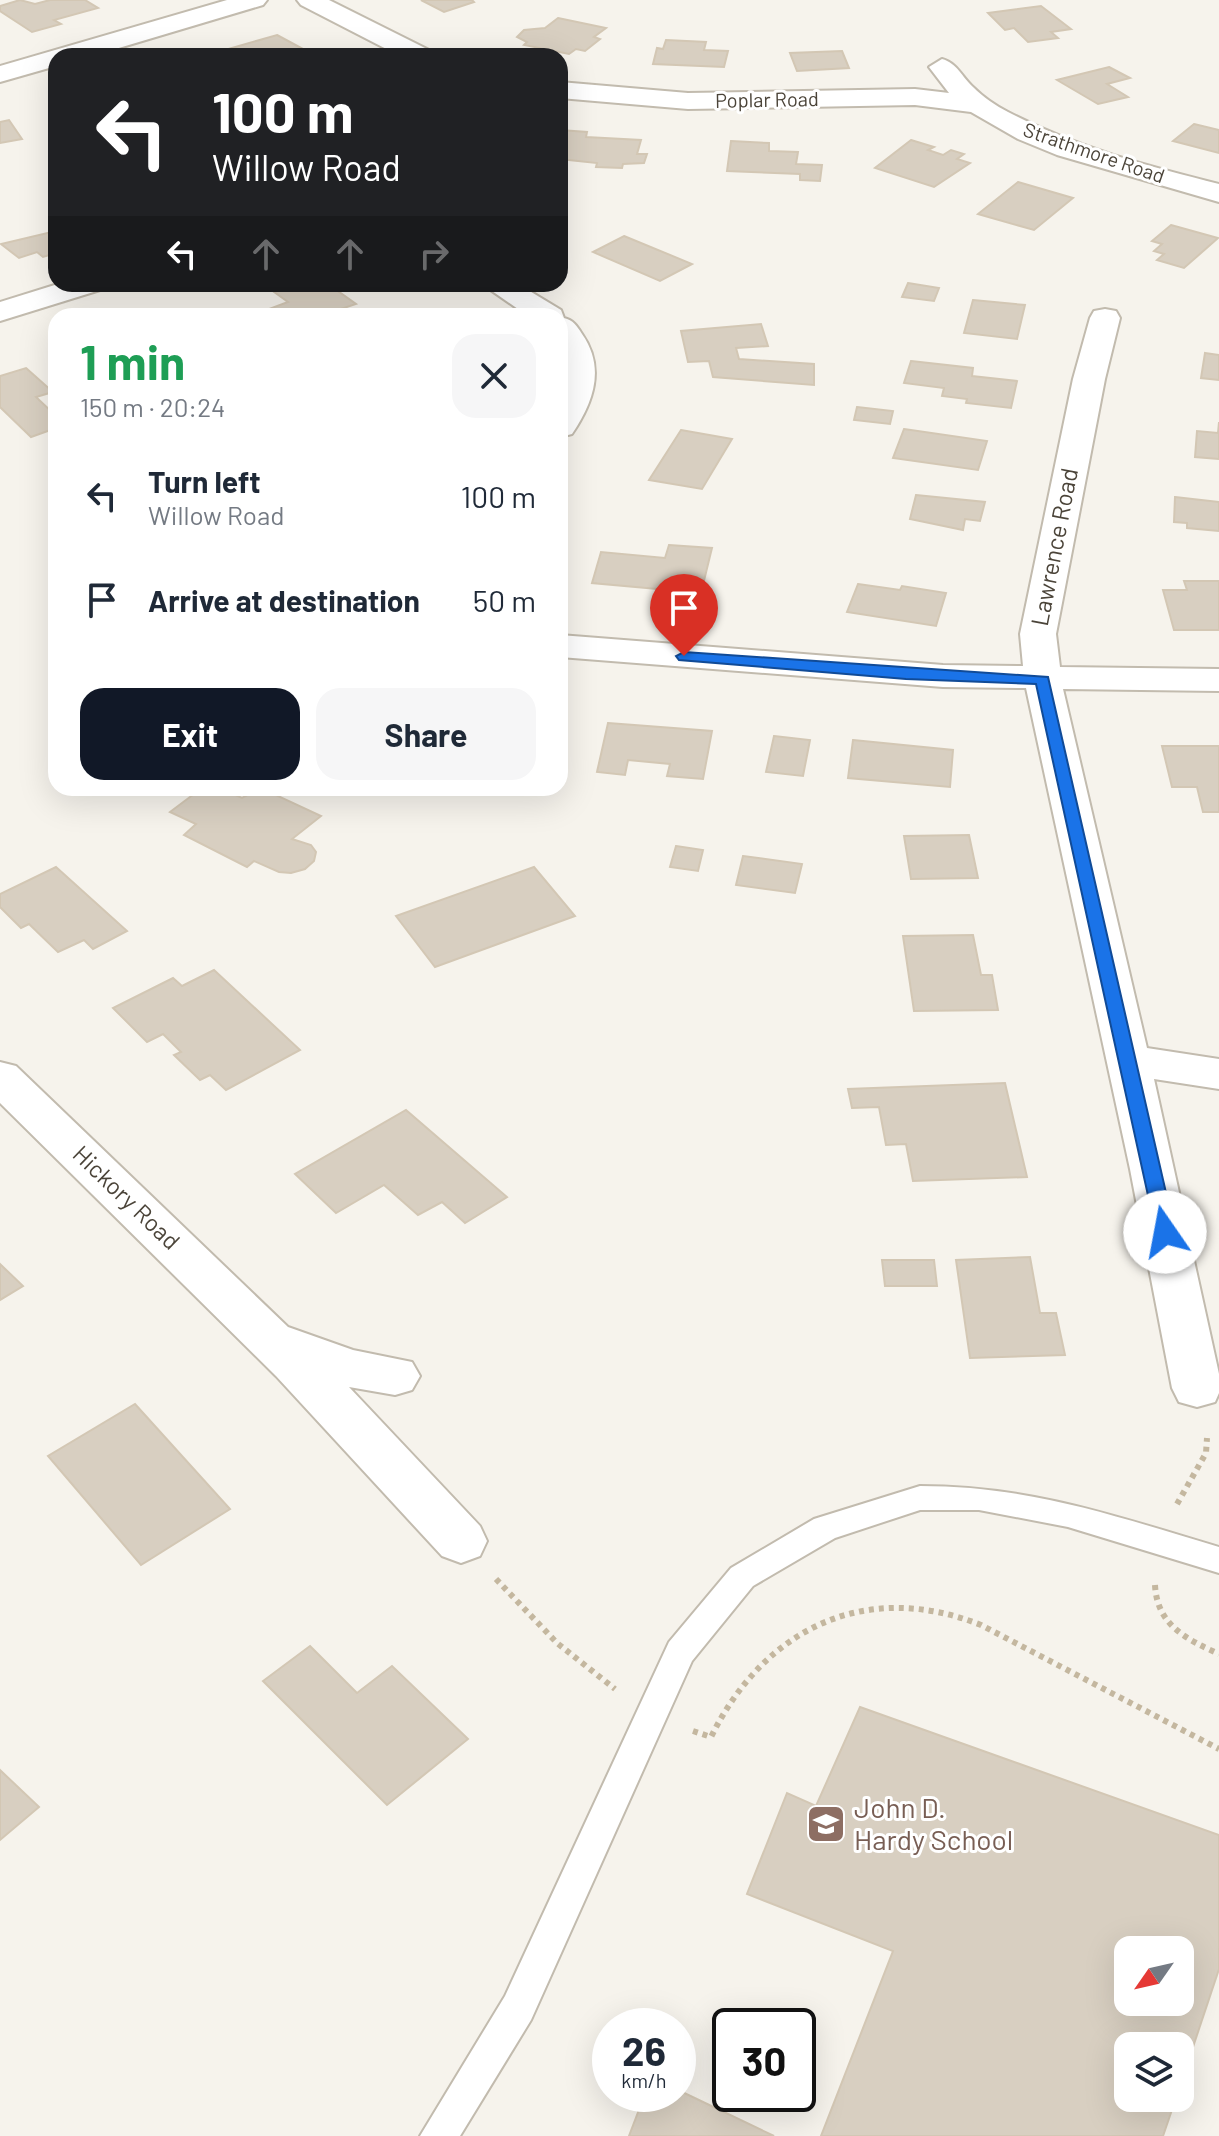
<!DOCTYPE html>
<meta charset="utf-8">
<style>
:root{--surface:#fff;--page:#f6f6f7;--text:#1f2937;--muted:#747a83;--accent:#111827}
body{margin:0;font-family:Barlow,sans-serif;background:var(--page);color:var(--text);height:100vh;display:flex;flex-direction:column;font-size:30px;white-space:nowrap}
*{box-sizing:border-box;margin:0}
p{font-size:26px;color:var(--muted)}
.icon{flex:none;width:44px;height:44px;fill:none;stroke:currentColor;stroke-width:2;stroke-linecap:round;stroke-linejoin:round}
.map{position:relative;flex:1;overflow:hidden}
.side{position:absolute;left:48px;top:308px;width:520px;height:488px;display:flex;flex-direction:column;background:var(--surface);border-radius:24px;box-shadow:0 8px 32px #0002}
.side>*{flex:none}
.banner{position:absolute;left:48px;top:48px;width:520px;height:244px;border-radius:24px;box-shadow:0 8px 32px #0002;background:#202124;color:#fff;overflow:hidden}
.needle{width:52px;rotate:236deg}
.buttons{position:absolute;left:1114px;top:1936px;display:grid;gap:16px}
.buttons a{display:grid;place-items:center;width:80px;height:80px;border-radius:16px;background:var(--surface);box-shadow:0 8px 32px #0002;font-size:40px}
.speed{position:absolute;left:592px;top:2008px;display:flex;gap:16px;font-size:40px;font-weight:700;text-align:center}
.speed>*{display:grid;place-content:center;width:104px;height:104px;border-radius:50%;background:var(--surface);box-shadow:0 8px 32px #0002;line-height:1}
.speed small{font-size:20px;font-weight:400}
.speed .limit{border:4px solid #111;border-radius:12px;background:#fff;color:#111}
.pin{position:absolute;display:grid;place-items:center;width:68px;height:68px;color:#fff;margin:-82px -34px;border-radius:50% 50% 50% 0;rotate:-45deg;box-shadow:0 0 8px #0007}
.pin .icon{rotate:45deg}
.me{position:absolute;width:88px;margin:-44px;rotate:348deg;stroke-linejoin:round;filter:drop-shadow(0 0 6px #0008)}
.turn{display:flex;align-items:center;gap:28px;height:168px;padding:0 32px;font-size:36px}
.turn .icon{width:104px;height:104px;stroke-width:2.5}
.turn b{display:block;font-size:56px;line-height:68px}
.lanes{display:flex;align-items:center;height:76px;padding:0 32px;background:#0003;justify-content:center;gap:40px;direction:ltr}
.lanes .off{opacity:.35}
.round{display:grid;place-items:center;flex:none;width:84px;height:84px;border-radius:24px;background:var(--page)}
.head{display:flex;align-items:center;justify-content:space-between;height:136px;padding:0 32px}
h1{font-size:48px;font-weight:700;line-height:60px;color:#1e9e55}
.primary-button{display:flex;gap:16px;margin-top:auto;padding:16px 32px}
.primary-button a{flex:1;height:92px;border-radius:24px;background:var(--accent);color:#fff;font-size:32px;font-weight:700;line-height:92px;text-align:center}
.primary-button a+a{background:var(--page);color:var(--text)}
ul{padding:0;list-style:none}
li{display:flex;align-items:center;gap:24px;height:104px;padding:0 32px}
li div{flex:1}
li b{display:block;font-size:30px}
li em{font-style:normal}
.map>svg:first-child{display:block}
</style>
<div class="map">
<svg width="1219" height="2136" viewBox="0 0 1219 2136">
<rect width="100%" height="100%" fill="#f6f3ec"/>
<g fill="#d8cfc1" stroke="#d3c7b4" stroke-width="2" fill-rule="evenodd">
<path d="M 20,0 L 35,4 L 50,0 L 85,0 L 98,8 L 54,20 L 61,24 L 32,32 L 0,11 L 0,6 Z"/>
<path d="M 421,0 L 472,0 L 474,2 L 444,12 Z"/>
<path d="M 1041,6 L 1071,29 L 1051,32 L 1058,38 L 1028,42 L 1014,28 L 1005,30 L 988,13 Z"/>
<path d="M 558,18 L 606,28 L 594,37 L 600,39 L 585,51 L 576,49 L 569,54 L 524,45 L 527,42 L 517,37 L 524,30 L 545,28 Z"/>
<path d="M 277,35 L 305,50 L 286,56 L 211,54 Z"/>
<path d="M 666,40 L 706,42 L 704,50 L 728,51 L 724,67 L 653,64 L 657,48 L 663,49 Z"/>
<path d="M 842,51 L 849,68 L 797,71 L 790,53 Z"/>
<path d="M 1109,67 L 1130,78 L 1107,84 L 1128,97 L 1098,104 L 1057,80 Z"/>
<path d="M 9,120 L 22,139 L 0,143 L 0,122 Z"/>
<path d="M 1194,124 L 1219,130 L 1219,153 L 1173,141 Z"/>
<path d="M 560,130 L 587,132 L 586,137 L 641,140 L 637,154 L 647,154 L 644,163 L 623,164 L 622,168 L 596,167 L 597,163 L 560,159 Z"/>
<path d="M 911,140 L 934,147 L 928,150 L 943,155 L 951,150 L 964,154 L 957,159 L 970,163 L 934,187 L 875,168 Z"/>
<path d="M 731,141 L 769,143 L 769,151 L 798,152 L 796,164 L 822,165 L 820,181 L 800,180 L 800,174 L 727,171 Z"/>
<path d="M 1018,182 L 1073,198 L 1034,230 L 978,214 Z"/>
<path d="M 1171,225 L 1218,238 L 1184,268 L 1157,260 L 1164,254 L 1154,251 L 1162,244 L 1152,241 Z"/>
<path d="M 56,231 L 56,253 L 43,257 L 37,252 L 19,258 L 1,244 Z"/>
<path d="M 624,236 L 692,264 L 660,281 L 593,252 Z"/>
<path d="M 908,283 L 939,288 L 934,301 L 902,297 Z"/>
<path d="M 263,284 L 328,284 L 356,304 L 320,316 L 303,316 L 295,310 L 278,316 L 269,309 L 288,302 Z"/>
<path d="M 973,300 L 1025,305 L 1017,339 L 964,333 Z"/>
<path d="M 761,324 L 768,346 L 736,348 L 739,359 L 814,364 L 814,385 L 713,377 L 709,361 L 688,362 L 681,331 Z"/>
<path d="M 1205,353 L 1219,355 L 1219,380 L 1201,378 Z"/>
<path d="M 911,361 L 973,368 L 972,376 L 1017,381 L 1011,408 L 966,403 L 967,399 L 942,396 L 944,388 L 904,383 Z"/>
<path d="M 26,368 L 53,392 L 36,397 L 56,416 L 56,428 L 31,437 L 0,407 L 0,376 Z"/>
<path d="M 857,407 L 893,411 L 890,424 L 854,420 Z"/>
<path d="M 1219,422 L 1219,459 L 1195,457 L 1197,431 L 1218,433 Z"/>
<path d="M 904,429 L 987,441 L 978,470 L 893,458 Z"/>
<path d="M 681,430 L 732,439 L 702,489 L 649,480 Z"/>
<path d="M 916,495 L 985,502 L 980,521 L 965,519 L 963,530 L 910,519 Z"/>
<path d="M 1175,497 L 1219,502 L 1219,531 L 1187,528 L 1187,523 L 1174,522 Z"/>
<path d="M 669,545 L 712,548 L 701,593 L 592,583 L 601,552 L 665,558 Z"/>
<path d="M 1184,581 L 1219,581 L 1219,630 L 1174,630 L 1163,590 L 1187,590 Z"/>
<path d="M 858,584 L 900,590 L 902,586 L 946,593 L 936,626 L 847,612 Z"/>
<path d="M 608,723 L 712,731 L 703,779 L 667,776 L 670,764 L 628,760 L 625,775 L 597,772 Z"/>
<path d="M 774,736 L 810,740 L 803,776 L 766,772 Z"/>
<path d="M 853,740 L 953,750 L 950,787 L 848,778 Z"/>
<path d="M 1162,746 L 1219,746 L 1219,812 L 1203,812 L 1197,787 L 1172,787 Z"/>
<path d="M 202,788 L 220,788 L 242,798 L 261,788 L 321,816 L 292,839 L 311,845 L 316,852 L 314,861 L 305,869 L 291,873 L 279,872 L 254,861 L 247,867 L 184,835 L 196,824 L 170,812 Z"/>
<path d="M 969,835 L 978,878 L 911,879 L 904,836 Z"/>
<path d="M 676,846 L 703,850 L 698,871 L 670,867 Z"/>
<path d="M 743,856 L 802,864 L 795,893 L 736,885 Z"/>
<path d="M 56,867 L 127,931 L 93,949 L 84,940 L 58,952 L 29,924 L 21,928 L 0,907 L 0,894 Z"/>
<path d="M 534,867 L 575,916 L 435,967 L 396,916 Z"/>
<path d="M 973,935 L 981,975 L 992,975 L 998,1010 L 914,1011 L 903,936 Z"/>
<path d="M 214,970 L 300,1050 L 226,1090 L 210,1075 L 200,1080 L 174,1055 L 181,1052 L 163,1034 L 147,1042 L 113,1008 L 173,978 L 182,986 Z"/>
<path d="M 1005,1083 L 1027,1177 L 913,1181 L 906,1144 L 886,1145 L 879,1107 L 852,1108 L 848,1089 Z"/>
<path d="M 406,1110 L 507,1197 L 465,1223 L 442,1202 L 418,1215 L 384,1185 L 336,1213 L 295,1174 Z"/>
<path d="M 1030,1257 L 1040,1313 L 1056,1313 L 1065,1355 L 970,1358 L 956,1260 Z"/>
<path d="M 882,1260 L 934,1260 L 937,1286 L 885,1286 Z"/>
<path d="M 0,1264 L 23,1286 L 0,1300 Z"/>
<path d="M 135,1404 L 230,1509 L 141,1565 L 48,1456 Z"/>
<path d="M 310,1646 L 357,1693 L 392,1666 L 468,1739 L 387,1805 L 263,1681 Z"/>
<path d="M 860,1707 L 1219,1835 L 1219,1969 L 1180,2086 L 1180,2046 L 1128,2046 L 1128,2098 L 1176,2098 L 1163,2136 L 821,2136 L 893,1951 L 747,1894 L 787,1793 L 816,1806 ZM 1128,1950 L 1180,1950 L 1180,2002 L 1128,2002 Z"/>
<path d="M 0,1770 L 39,1807 L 0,1840 Z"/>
<path d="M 678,2090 L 774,2136 L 629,2136 L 645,2094 L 678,2094 Z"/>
</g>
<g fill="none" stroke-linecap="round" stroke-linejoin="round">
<defs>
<path id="lane" d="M 920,1486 C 1030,1486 1115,1516 1219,1547 L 1219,1573 L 1068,1527 L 979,1510 L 920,1510 L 835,1538 L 753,1586 L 692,1661 L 531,2020 L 460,2136 L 420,2136 L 505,1996 L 669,1642 L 731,1568 L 814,1519 Z"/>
<g id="street">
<path d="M 227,0 L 267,0 L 263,5 L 92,56 L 56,56 L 56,66 L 0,82 L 0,66 Z"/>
<path d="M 297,0 L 329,0 L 429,50 L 433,56 L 400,56 L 301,5 Z"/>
<path d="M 942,59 C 957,63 962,77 973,87 C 983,97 996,106 1008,112 C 1075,147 1147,166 1219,184 L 1219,202 L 1057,155 L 1018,139 L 971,112 L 915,105 L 688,109 L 560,98 L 560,82 L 688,93 L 915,89 L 949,93 L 929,67 Z"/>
<path d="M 58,284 L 104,284 L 100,290 L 0,321 L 0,302 Z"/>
<path d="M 482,284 L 518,284 L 561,310 L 564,318 C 573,320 577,326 582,334 C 606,368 593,403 572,434 L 560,437 L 560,395 L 564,376 L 560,316 L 528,316 Z"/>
<path d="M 1105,309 L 1116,311 L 1120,318 L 1105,379 L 1056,634 L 1060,667 L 1219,669 L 1219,691 L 1063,689 L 1147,1048 L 1219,1059 L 1219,1089 L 1154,1079 L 1219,1374 L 1219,1393 L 1215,1402 L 1197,1407 L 1179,1402 L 1172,1388 L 1130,1169 L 1026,688 L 943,687 L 560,657 L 560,635 L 943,665 L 1023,666 L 1020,634 L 1073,379 L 1090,318 L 1094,311 Z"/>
<path d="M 0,1062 L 16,1066 L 288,1327 L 353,1350 L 412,1362 L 420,1376 L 412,1390 L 395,1395 L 349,1387 L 480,1526 L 487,1541 L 480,1556 L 461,1563 L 442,1556 L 276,1376 L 0,1103 Z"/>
</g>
</defs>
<use href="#lane" stroke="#c2bbae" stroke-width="4"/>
<use href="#street" stroke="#c2bbae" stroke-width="4"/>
<g stroke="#c4b79f" stroke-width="6" stroke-dasharray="5 5" stroke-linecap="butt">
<path d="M 1177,1504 L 1206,1453 L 1207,1438"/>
<path d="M 496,1579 L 557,1643 L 615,1689"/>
<path d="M 1155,1585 C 1157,1625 1186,1639 1219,1654"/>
<path d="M 693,1731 L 711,1737 C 764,1629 865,1579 981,1625 L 1219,1749"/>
</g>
<use href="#lane" fill="#fff" fill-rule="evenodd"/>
<use href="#street" fill="#fff" fill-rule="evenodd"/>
</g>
<path fill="#1a73e8" stroke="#114b97" stroke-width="2" d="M 684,652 L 1048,677 L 1175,1232 L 1172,1237 L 1159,1237 L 1156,1232 L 1036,684 L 906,679 L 679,660 L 676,656 Z"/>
<defs>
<symbol id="school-square" viewBox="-11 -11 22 22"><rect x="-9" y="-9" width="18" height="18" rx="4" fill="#8d6e63" stroke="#fff"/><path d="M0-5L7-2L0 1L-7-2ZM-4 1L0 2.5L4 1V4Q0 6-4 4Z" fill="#fff"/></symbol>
</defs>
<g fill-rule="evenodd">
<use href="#school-square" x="804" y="1802" width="44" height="44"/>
</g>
<g text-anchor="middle" stroke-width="6" stroke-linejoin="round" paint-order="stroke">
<g font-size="20" fill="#4b4439" stroke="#fff">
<text transform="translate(767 100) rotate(-1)" y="7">Poplar Road</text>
<text transform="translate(1094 153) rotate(19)" y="7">Strathmore Road</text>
</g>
<g font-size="24" fill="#4b4439" stroke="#fff">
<text transform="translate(1055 547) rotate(-79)" y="8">Lawrence Road</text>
<text transform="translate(126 1198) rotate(44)" y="8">Hickory Road</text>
</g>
<g font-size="28" fill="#785e54" stroke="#fff" text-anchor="start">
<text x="854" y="1818">John D.<tspan x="854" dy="32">Hardy School</tspan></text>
</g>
</g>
</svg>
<div class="buttons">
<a><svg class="needle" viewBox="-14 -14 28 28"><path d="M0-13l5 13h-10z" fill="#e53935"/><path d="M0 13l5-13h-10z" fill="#747a83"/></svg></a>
<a><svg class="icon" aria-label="layers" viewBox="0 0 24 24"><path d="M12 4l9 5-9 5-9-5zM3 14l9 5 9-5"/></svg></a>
</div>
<div class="speed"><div>26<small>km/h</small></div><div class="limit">30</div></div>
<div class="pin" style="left:684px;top:656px;background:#d93025"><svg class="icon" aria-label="arrive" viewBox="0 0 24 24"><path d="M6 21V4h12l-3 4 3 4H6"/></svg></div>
<svg class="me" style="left:1165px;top:1232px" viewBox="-20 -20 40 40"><circle r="19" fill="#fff"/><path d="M0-13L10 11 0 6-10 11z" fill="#1a73e8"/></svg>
<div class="banner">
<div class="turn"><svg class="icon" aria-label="left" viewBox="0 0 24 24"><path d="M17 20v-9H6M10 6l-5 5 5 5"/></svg><div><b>100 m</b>Willow Road</div></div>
<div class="lanes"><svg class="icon" aria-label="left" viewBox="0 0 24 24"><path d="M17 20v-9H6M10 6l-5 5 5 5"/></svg><svg class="icon off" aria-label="ahead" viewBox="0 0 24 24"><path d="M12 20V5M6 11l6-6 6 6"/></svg><svg class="icon off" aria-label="ahead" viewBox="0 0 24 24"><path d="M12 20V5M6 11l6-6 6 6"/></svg><svg class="icon off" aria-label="right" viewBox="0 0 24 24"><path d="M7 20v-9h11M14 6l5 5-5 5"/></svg></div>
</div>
<section class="side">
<div class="head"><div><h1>1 min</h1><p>150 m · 20:24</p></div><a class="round"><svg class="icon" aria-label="close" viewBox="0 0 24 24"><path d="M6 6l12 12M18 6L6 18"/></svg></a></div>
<ul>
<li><svg class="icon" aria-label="left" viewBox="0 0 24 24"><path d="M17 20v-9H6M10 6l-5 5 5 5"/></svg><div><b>Turn left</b><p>Willow Road</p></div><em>100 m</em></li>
<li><svg class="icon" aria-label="arrive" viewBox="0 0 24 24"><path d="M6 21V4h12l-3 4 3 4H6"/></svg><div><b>Arrive at destination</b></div><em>50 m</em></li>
</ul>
<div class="primary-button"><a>Exit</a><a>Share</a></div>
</section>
</div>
